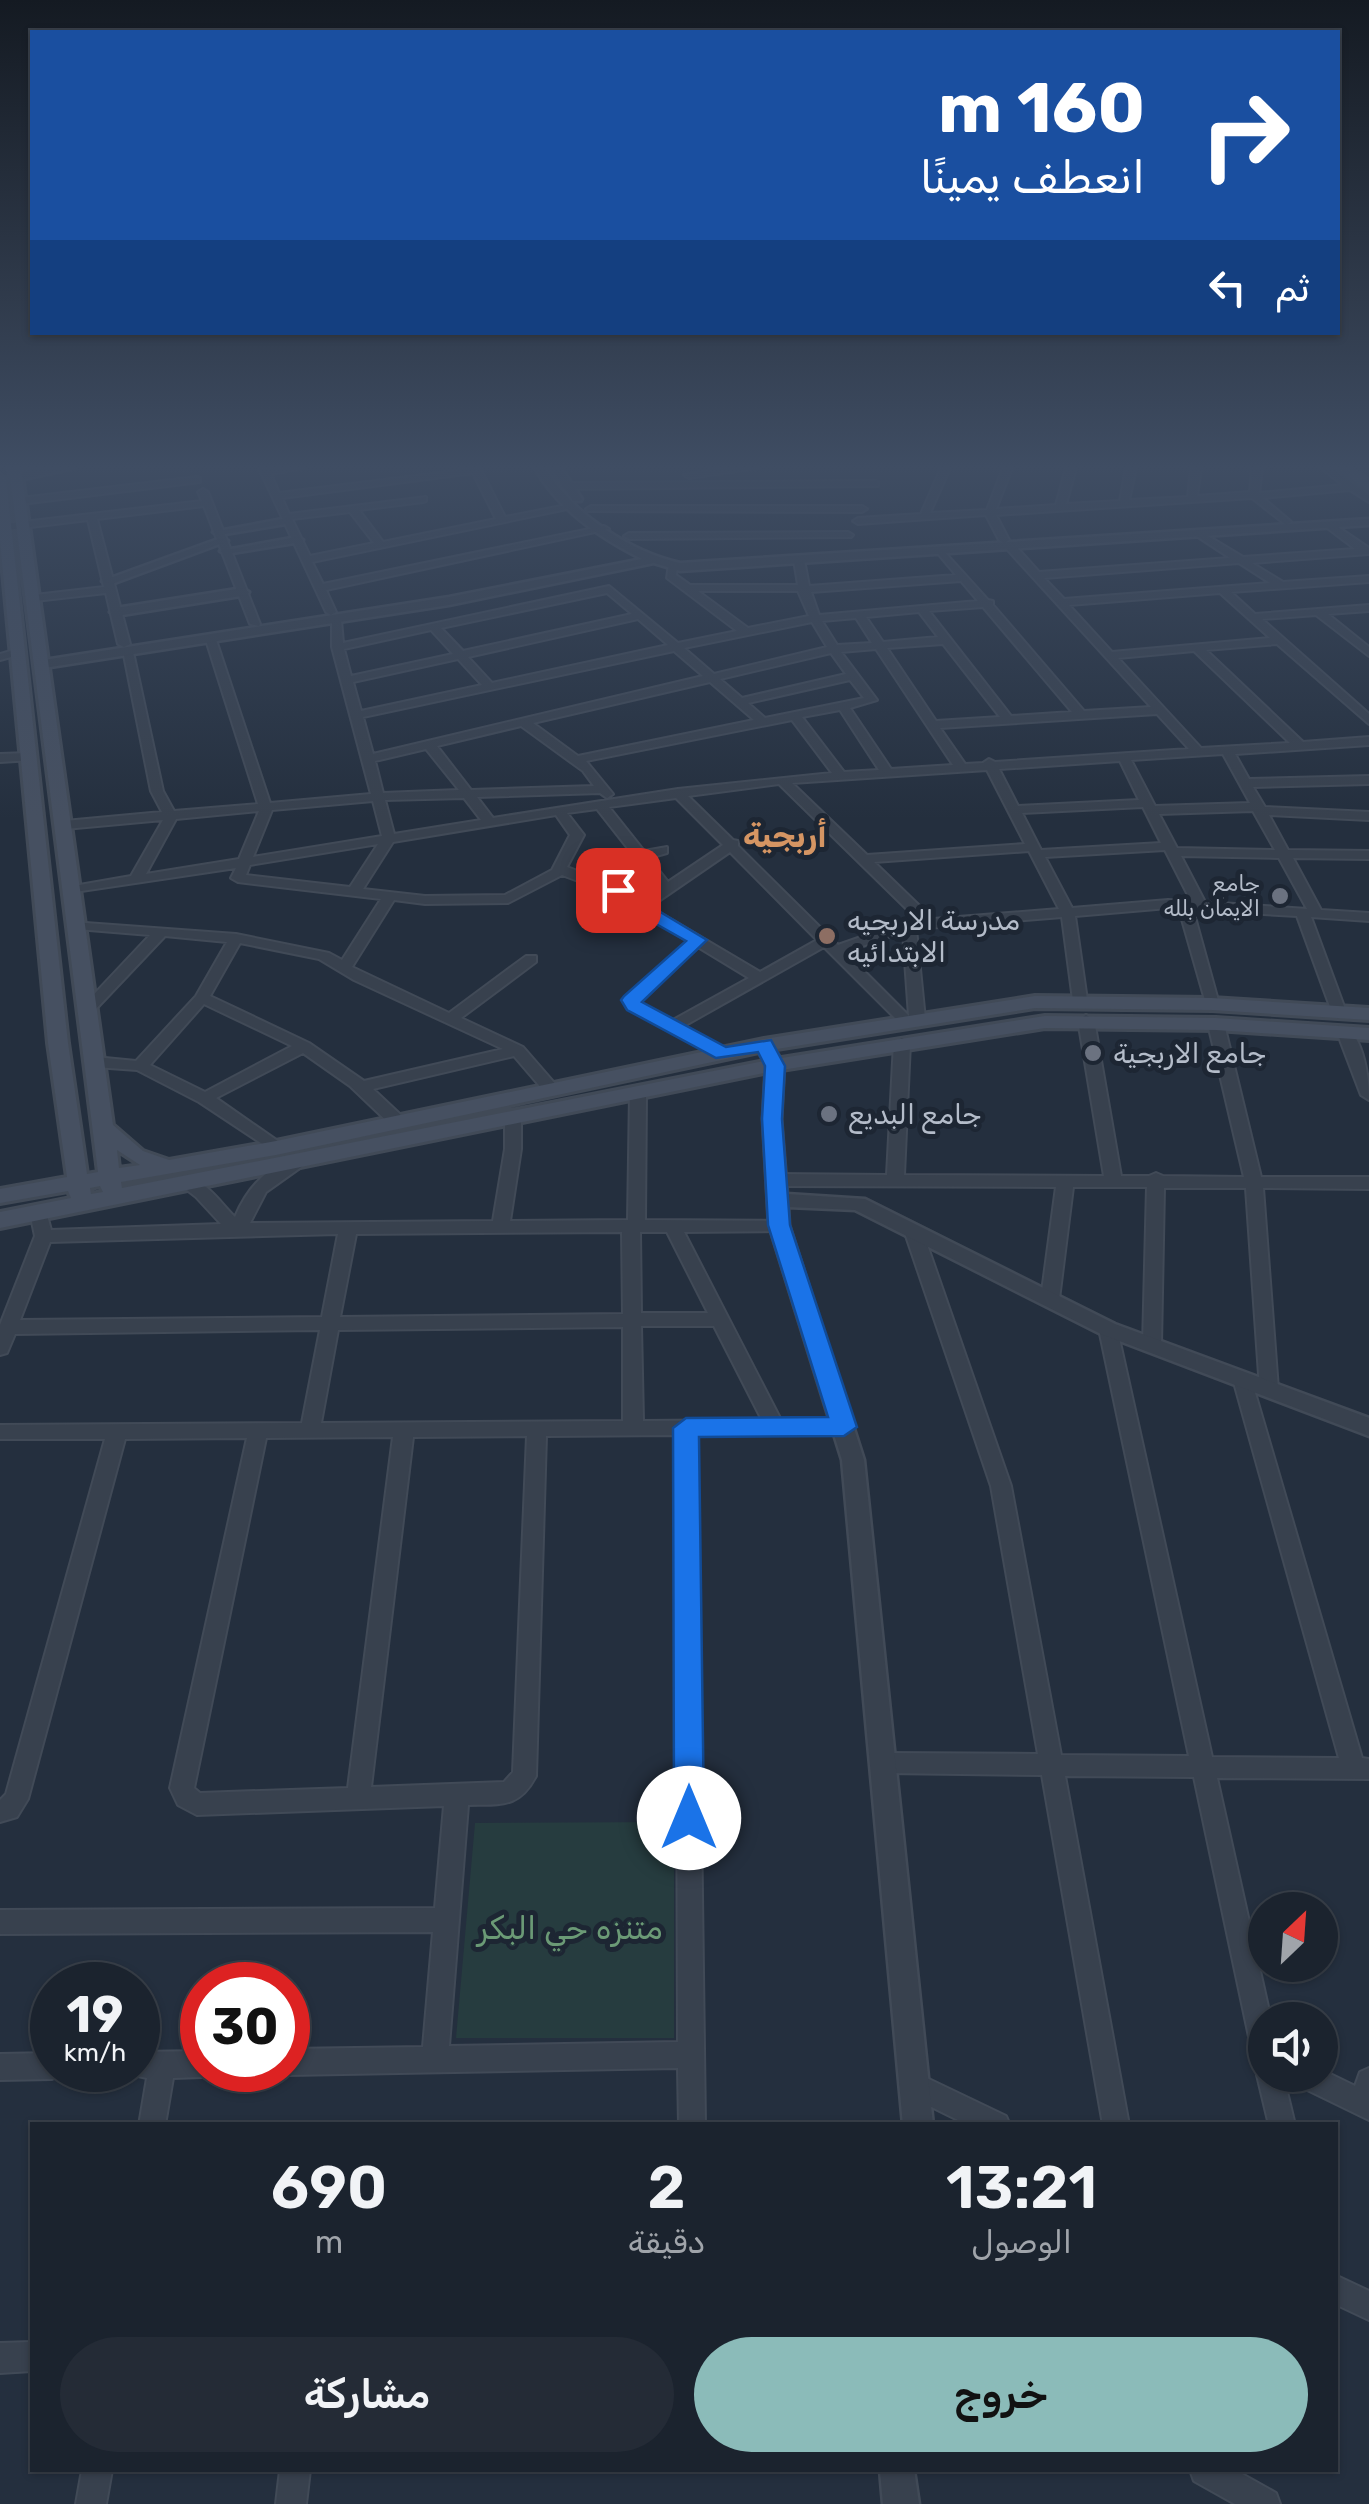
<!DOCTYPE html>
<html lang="ar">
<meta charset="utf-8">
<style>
:root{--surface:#1b232e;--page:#242b36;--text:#f1f3f6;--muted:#a0a4aa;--line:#39404a;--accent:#8bbbb9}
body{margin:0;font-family:Rubik,"Noto Naskh Arabic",sans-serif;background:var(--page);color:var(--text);direction:rtl;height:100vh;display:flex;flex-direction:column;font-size:38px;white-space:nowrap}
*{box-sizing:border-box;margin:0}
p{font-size:32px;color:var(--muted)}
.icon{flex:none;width:55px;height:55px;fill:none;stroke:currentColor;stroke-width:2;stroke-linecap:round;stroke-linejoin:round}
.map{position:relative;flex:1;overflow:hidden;direction:ltr}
.side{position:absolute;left:30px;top:2122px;width:1308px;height:350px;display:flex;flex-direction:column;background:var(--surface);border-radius:0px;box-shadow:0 2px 8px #0004,0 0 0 2px var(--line);direction:rtl}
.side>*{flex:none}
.top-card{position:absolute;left:30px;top:30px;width:1310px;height:305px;border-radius:0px;box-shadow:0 2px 8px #0004,0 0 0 2px var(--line);direction:rtl;background:#1a4fa0;color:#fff;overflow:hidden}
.needle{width:65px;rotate:25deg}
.buttons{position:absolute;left:1248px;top:1892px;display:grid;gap:20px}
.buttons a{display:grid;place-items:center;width:90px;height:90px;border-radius:50%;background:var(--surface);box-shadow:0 2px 8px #0004,0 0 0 2px var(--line);font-size:50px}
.speed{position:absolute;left:30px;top:1962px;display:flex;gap:20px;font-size:50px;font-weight:700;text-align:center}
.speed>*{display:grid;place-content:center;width:130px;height:130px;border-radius:50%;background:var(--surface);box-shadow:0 2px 8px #0004,0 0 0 2px var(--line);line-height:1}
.speed small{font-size:25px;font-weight:400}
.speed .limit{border:15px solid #d22;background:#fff;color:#111}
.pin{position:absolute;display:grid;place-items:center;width:85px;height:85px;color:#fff;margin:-42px;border-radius:20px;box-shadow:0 5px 15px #0006}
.me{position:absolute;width:110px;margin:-55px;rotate:0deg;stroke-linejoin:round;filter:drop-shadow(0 0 8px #0008)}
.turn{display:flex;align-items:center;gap:35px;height:210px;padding:0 30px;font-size:45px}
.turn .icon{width:130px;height:130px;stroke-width:2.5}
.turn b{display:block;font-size:70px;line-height:85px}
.then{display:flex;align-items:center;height:95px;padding:0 30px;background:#0003;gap:20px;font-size:38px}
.eta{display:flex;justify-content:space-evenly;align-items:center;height:170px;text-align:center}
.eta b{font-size:60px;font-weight:600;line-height:70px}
.cta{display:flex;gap:20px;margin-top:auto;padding:20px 30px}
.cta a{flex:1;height:115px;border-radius:60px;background:var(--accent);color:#111;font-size:40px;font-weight:600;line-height:115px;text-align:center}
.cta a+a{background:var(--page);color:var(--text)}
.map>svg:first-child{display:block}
</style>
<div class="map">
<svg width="1369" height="2504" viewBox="0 0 1369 2504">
<rect width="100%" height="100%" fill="#242f3e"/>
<path fill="#263c3f" d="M 674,1822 L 674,2038 L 456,2038 L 475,1823 Z"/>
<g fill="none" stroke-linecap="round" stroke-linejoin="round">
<defs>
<g id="minor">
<path d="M 259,468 L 303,468 L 271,474 L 279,493 L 480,468 L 505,517 L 567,505 L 572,508 L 312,562 L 323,584 L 604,526 L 609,529 L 326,590 L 336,612 L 331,615 L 326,612 ZM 473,473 L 496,519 L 383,542 L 359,510 L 423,502 L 426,501 L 426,497 L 289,514 L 282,498 ZM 350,512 L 374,543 L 310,556 L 292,519 Z"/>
<path d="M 725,468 L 757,468 L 689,478 L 684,475 Z"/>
<path d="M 941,468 L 950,468 L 930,513 L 987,510 L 1003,468 L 1012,468 L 996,509 L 1056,505 L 1066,468 L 1076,468 L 1066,504 L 1120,501 L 1126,468 L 1136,468 L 1129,500 L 1188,497 L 1191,468 L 1201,468 L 1197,496 L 1250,492 L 1252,468 L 1262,468 L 1259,493 L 1343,485 L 1321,468 L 1331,468 L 1369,495 L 1369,502 L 1350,490 L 1263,498 L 1289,520 L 1291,522 L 1286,525 L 1252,498 L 996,515 L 1009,540 L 1004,543 L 999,540 L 986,515 L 858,524 L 853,521 L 858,518 L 921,514 Z"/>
<path d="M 197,477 L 200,478 L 200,482 L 21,504 L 16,501 L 21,498 Z"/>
<path d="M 875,481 L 878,482 L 878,486 L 566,489 L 561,486 L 566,483 Z"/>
<path d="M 203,489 L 208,492 L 260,624 L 259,626 L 250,624 L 204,506 L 97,519 L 130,644 L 124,647 L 118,644 L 106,593 L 35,601 L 30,598 L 35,595 L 104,587 L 88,520 L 6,530 L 1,527 L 6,524 L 202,501 L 198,492 Z"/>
<path d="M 591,506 L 862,506 L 867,509 L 862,512 L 588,511 L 586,509 Z"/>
<path d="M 1326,523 L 1332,523 L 1369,548 L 1369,554 L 1252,563 L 1283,582 L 1369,576 L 1369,582 L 1231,592 L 1255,614 L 1369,605 L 1369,611 L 1328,614 L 1369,647 L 1369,656 L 1316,615 L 1262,619 L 1369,714 L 1369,724 L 1277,644 L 1206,650 L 1303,742 L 1369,737 L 1369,745 L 1235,754 L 1249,779 L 1369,776 L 1369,784 L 1253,787 L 1265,807 L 1369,812 L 1369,820 L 1269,815 L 1288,850 L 1369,851 L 1369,859 L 1293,858 L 1321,910 L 1369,913 L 1369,921 L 1311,917 L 1346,1012 L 1344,1015 L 1334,1015 L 1332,1012 L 1297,916 L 1193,910 L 1219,1004 L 1217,1007 L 1207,1007 L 1179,909 L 1168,908 L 1075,916 L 1087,1000 L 1080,1004 L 1073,1000 L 1062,917 L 916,929 L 925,1019 L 922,1022 L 901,1024 L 824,947 L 684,1026 L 728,1050 L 731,1053 L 728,1056 L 723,1058 L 629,1009 L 624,1000 L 688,941 L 641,913 L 616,930 L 606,930 L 606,924 L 637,903 L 562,875 L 508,903 L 425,904 L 394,900 L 352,967 L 449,1013 L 526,956 L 536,956 L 536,962 L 461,1018 L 523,1047 L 556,1085 L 558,1088 L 556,1091 L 544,1091 L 514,1056 L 373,1089 L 405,1119 L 407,1123 L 399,1128 L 393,1127 L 350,1086 L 303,1053 L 216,1098 L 282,1144 L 284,1148 L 276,1153 L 199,1102 L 137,1070 L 95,1067 L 87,1062 L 95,1057 L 136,1061 L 196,996 L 227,942 L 165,936 L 93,1012 L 83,1012 L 83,1006 L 150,935 L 77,929 L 72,928 L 72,922 L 236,934 L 329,953 L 342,960 L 381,899 L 238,882 L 231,878 L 236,868 L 68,893 L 68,887 L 131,876 L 163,820 L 65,829 L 59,825 L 65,821 L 162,812 L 151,791 L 123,650 L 133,652 L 163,791 L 174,811 L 258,804 L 206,640 L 211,637 L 216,640 L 270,803 L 371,794 L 332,647 L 332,618 L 341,620 L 343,643 L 609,586 L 678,643 L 737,631 L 667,578 L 669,564 L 677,564 L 676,575 L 690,585 L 798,585 L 794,560 L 799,557 L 804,560 L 809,586 L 956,575 L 935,550 L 940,547 L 988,600 L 993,601 L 993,605 L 1084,711 L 1151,707 L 1006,548 L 1006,544 L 1014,544 L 1039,572 L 1230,558 L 1195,535 L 1195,531 L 1198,530 L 1243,557 L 1355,549 L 1326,527 ZM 1239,563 L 1270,583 L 1064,599 L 1044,578 ZM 961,581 L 978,601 L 819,615 L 811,592 ZM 698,591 L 798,591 L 809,616 L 748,628 ZM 607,593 L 632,614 L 463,651 L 441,628 ZM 1220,593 L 1270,638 L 1112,652 L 1069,605 ZM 983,607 L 1072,712 L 1011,716 L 929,611 ZM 919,612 L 938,637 L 883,642 L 866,617 ZM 856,618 L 872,643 L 837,645 L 822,621 ZM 638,619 L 668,645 L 492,683 L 468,657 ZM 812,622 L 827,647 L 714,674 L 684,648 ZM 431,630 L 453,654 L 351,676 L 344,649 ZM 943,644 L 1000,717 L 936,721 L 887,648 ZM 876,649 L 953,765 L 891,769 L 850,708 L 877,700 L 841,652 ZM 674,651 L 703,676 L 373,754 L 363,717 ZM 1194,651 L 1290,743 L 1201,748 L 1118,658 ZM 831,653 L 846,674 L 742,698 L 720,679 ZM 458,659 L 482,685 L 361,711 L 353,682 ZM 850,680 L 864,698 L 765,718 L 748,703 ZM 710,682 L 754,720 L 578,756 L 533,723 ZM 840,710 L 879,770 L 844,772 L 802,717 ZM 1157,714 L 1189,749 L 995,762 L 989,759 L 983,763 L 965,764 L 940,728 ZM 792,720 L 832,773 L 678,789 L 493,818 L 477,797 L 600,793 L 607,798 L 613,794 L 586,761 ZM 521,726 L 583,771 L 594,786 L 471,790 L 437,746 ZM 426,749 L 459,790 L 383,793 L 375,761 ZM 1223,754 L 1250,803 L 1155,806 L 1131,760 ZM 1120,761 L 1139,800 L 1018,806 L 999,769 ZM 987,770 L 1025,844 L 867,855 L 792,783 ZM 779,784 L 918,920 L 904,922 L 838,945 L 738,846 L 738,841 L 733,840 L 688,796 ZM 464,798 L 481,820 L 394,834 L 385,800 ZM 676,798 L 723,845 L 668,882 L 649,858 L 667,853 L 667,847 L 644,851 L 609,807 ZM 373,801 L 382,836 L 253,857 L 272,810 ZM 1143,807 L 1161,843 L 1041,850 L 1022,813 ZM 597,809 L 659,888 L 646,897 L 567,867 L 584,835 L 567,813 ZM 259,811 L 239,859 L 146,874 L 176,819 ZM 1253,811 L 1275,850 L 1177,848 L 1159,814 ZM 556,815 L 570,835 L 552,870 L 505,895 L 425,896 L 363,889 L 393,842 ZM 378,844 L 350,887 L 246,875 L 250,865 ZM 1165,850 L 1191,901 L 1168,900 L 1072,908 L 1045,857 ZM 1029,851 L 1059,909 L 933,919 L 874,862 ZM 730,852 L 817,940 L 760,972 L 650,907 ZM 1181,856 L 1279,858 L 1307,909 L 1205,902 ZM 903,932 L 909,1016 L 845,952 ZM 240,943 L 319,959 L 354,980 L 503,1049 L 364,1081 L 309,1043 L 210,996 ZM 698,947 L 749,978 L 673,1020 L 640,1003 L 639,1001 ZM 204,1004 L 292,1046 L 205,1092 L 150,1065 Z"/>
<path d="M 848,532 L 853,535 L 851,537 L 629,539 L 624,536 L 629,533 Z"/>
<path d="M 18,649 L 22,650 L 22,654 L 0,660 L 0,654 Z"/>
<path d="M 28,753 L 34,757 L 32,760 L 0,762 L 0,754 Z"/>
<path d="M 1086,1015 L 1094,1020 L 1121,1176 L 1149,1176 L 1156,1173 L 1163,1176 L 1244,1177 L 1208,1024 L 1216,1019 L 1224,1024 L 1261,1177 L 1369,1177 L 1369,1189 L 1263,1188 L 1278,1389 L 1276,1394 L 1262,1394 L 1260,1389 L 1246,1188 L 1164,1188 L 1161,1345 L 1159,1350 L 1145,1350 L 1143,1345 L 1147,1187 L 1073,1187 L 1059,1299 L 1050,1305 L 1041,1299 L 1056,1187 L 776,1186 L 768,1180 L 776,1174 L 887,1175 L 894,1043 L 902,1038 L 910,1043 L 904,1175 L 1104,1176 L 1078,1020 Z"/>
<path d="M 1345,1027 C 1364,1038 1369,1079 1369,1100 L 1361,1095 L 1337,1032 Z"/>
<path d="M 638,1089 L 646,1094 L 645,1220 L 785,1221 L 788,1225 L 785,1229 L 779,1231 L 684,1232 L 781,1420 L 844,1420 L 851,1422 L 854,1427 L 851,1432 L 844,1434 L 696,1435 L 705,2125 L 679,2125 L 678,2068 L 288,2075 L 279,2071 L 288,2070 L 288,2049 L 423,2047 L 433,1932 L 0,1934 L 0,1910 L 435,1908 L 444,1806 L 197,1815 L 178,1805 L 170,1788 L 247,1438 L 125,1439 L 28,1799 L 17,1817 L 0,1822 L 0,1800 L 6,1794 L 105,1439 L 0,1439 L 0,1425 L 302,1423 L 320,1330 L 15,1334 L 7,1353 L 0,1355 L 0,1325 L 35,1236 L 30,1212 L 33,1208 L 45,1208 L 51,1230 L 221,1224 L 196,1197 L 178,1183 L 180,1179 C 205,1176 219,1202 235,1217 C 247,1188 268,1166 298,1156 L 304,1157 L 306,1161 L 304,1165 L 266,1192 L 250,1223 L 493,1221 L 505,1149 L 505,1118 L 513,1113 L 521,1118 L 521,1149 L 510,1221 L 628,1220 L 630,1094 ZM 622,1232 L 623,1314 L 340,1317 L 356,1234 ZM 640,1232 L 667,1232 L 708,1313 L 641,1313 ZM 338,1234 L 322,1317 L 20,1320 L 50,1242 ZM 641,1326 L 714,1326 L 762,1420 L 643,1421 ZM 623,1327 L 623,1421 L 321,1423 L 338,1330 ZM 676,1435 L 678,2042 L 449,2046 L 468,1805 C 500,1804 519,1809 536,1776 L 546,1436 ZM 527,1436 L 513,1772 L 504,1782 L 371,1787 L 413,1437 ZM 393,1437 L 348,1788 L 200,1793 L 194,1788 L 266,1438 Z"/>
<path d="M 913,1224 L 922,1230 L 1011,1486 L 1061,1755 L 1189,1756 L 1099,1329 L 1102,1324 L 1114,1324 L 1117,1329 L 1212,1757 L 1339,1758 L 1233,1379 L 1235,1374 L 1249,1374 L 1251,1379 L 1362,1758 L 1369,1759 L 1369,1779 L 1217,1778 L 1271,2020 L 1265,2020 L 1265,2075 L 1283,2075 L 1295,2125 L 1269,2125 L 1257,2075 L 1261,2066 L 1265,2064 L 1256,2060 L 1252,2051 L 1194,1777 L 1065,1776 L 1129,2125 L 1103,2125 L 1042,1775 L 885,1773 L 877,1770 L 874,1763 L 877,1756 L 885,1753 L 1038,1754 L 991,1486 L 904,1230 Z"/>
<path d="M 202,2051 L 202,2070 L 213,2070 L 211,2073 L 202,2077 L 173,2078 L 165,2125 L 139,2125 L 147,2078 L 129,2074 L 127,2070 L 138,2070 L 138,2052 Z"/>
<path d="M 52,2053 L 52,2070 L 63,2070 L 61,2075 L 52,2079 L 0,2080 L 0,2054 Z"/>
<path d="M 1369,2068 L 1369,2120 L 1295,2084 L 1291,2075 L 1320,2075 L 1320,2069 L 1355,2086 L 1360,2072 Z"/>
<path d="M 912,2071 L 1006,2116 L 1010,2125 L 968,2125 L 903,2093 L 899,2084 L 903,2075 Z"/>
<path d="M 1335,2275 L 1369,2291 L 1369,2320 L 1335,2304 Z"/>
<path d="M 32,2342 L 32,2371 L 0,2373 L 0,2343 Z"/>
<path d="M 82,2470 L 112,2470 L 106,2504 L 76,2504 Z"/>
<path d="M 280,2470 L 310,2470 L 306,2504 L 276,2504 Z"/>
<path d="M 1190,2470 L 1235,2470 L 1276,2493 L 1280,2504 L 1235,2504 L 1194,2481 Z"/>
</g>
<g id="tertiary">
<path d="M 74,468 L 15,481 L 10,478 L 32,469 Z"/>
<path d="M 535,468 L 545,468 C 572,514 631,552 680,563 L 1369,519 L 1369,525 L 680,571 L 654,563 L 449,605 L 44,668 L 38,664 L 44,660 L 449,597 L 642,559 C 600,538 558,510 535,468 Z"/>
<path d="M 551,468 L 561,468 L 582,499 L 581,501 L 573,501 Z"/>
<path d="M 288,518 L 292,519 L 292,523 L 219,535 L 213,532 Z"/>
<path d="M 297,537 L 303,540 L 301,542 L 226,554 L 220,551 Z"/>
<path d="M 218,539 L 228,541 L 112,584 L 102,581 Z"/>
<path d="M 243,588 L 249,592 L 247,595 L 116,616 L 110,612 L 116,608 Z"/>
<path d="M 764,1040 L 770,1041 L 784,1065 L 781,1119 L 787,1194 L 865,1199 L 1115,1324 L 1369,1418 L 1369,1436 L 1101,1334 L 855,1210 L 788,1207 L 789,1225 L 864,1460 L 933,2125 L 903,2125 L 842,1460 L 769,1225 L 763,1119 L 766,1065 L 755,1045 Z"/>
<path d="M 880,2470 L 914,2470 L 919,2504 L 883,2504 Z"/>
</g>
<g id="secondary">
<path d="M 9,468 L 21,468 L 113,1125 L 143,1151 L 169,1160 L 276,1141 L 764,1039 L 1035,996 L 1212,998 L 1369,1008 L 1369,1020 L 1212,1010 L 1035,1008 L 764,1051 L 276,1155 L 121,1182 L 122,1188 L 769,1060 L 1045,1016 L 1216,1018 L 1369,1028 L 1369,1040 L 1216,1030 L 1045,1028 L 769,1072 L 0,1228 L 0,1212 L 71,1198 L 68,1191 L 0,1203 L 0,1189 L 67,1177 L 48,1043 L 0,541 L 0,475 L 6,479 L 68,1043 L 87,1174 L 98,1172 ZM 117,1150 L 140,1165 L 119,1168 ZM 100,1186 L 103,1192 L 91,1194 L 90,1188 Z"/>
<path d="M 1336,468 L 1350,468 L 1369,481 L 1369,491 Z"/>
</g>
</defs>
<use href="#minor" stroke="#414a57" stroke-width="4"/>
<use href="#tertiary" stroke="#414a57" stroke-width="5"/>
<use href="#secondary" stroke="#414a57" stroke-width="6"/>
<use href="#minor" fill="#38414e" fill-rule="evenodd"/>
<use href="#tertiary" fill="#38414e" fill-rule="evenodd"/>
<use href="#secondary" fill="#465061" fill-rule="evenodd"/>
</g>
<linearGradient id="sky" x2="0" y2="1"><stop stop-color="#141a22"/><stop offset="0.57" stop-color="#3f4d63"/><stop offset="1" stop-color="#3f4d63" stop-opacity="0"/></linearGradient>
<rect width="1369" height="819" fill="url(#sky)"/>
<path fill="#1a73e8" stroke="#114b97" stroke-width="2.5" d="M 618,885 L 654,898 L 652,907 L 707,940 L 642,1002 L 726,1047 L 771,1040 L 785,1066 L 782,1119 L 790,1225 L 857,1427 L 844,1436 L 699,1437 L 704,1818 L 700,1829 L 689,1833 L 678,1829 L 674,1818 L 673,1428 L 686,1418 L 828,1417 L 768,1225 L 762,1119 L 765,1066 L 758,1052 L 716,1058 L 627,1010 L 621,1000 L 624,996 L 686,941 L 633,911 L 635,903 L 610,890 Z"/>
<g fill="#6b7280" stroke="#1d2633" stroke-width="4">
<circle cx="1280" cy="896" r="10"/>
<circle cx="1093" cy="1053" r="10"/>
<circle cx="829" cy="1114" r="10"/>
</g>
<circle fill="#8d6e63" stroke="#1d2633" stroke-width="4" cx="827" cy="936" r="10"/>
<g text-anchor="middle" stroke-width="10" stroke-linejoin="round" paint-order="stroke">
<g font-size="22" fill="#b4bcc9" stroke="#1d2633" text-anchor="end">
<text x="1260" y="891">جامع<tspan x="1260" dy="25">الايمان بلله</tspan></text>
</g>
<g font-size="28" fill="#b4bcc9" stroke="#1d2633" text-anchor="start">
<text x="847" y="930">مدرسة الاربجيه<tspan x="847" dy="32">الابتدائيه</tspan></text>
<text x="1113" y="1063">جامع الاربجية</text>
<text x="849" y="1124">جامع البديع</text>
</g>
<g font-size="32" font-weight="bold" fill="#d59563" stroke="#1d2633">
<text x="785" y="847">أربجية</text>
</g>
<g font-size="32" fill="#6b9a76" stroke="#1d2633">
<text x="570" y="1939">متنزه حي البكر</text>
</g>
</g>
</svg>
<div class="buttons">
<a><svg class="needle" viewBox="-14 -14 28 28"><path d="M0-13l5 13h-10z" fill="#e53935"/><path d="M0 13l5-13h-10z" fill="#a0a4aa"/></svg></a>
<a><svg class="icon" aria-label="sound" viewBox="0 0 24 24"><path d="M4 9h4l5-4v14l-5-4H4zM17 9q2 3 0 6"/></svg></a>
</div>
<div class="speed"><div>19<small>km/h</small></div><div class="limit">30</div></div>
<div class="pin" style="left:618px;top:890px;background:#d93025"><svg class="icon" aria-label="arrive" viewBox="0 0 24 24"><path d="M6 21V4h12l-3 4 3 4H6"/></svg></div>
<svg class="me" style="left:689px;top:1818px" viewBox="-20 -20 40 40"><circle r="19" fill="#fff"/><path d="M0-13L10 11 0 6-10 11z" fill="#1a73e8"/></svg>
<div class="top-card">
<div class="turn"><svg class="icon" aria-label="right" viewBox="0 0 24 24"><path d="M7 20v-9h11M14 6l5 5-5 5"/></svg><div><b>160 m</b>انعطف يمينًا</div></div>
<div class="then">ثم<svg class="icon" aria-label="left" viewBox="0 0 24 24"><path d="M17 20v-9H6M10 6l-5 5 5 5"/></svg></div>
</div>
<section class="side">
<div class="eta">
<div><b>13:21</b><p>الوصول</p></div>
<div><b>2</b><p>دقيقة</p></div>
<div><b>690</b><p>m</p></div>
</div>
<div class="cta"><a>خروج</a><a>مشاركة</a></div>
</section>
</div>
